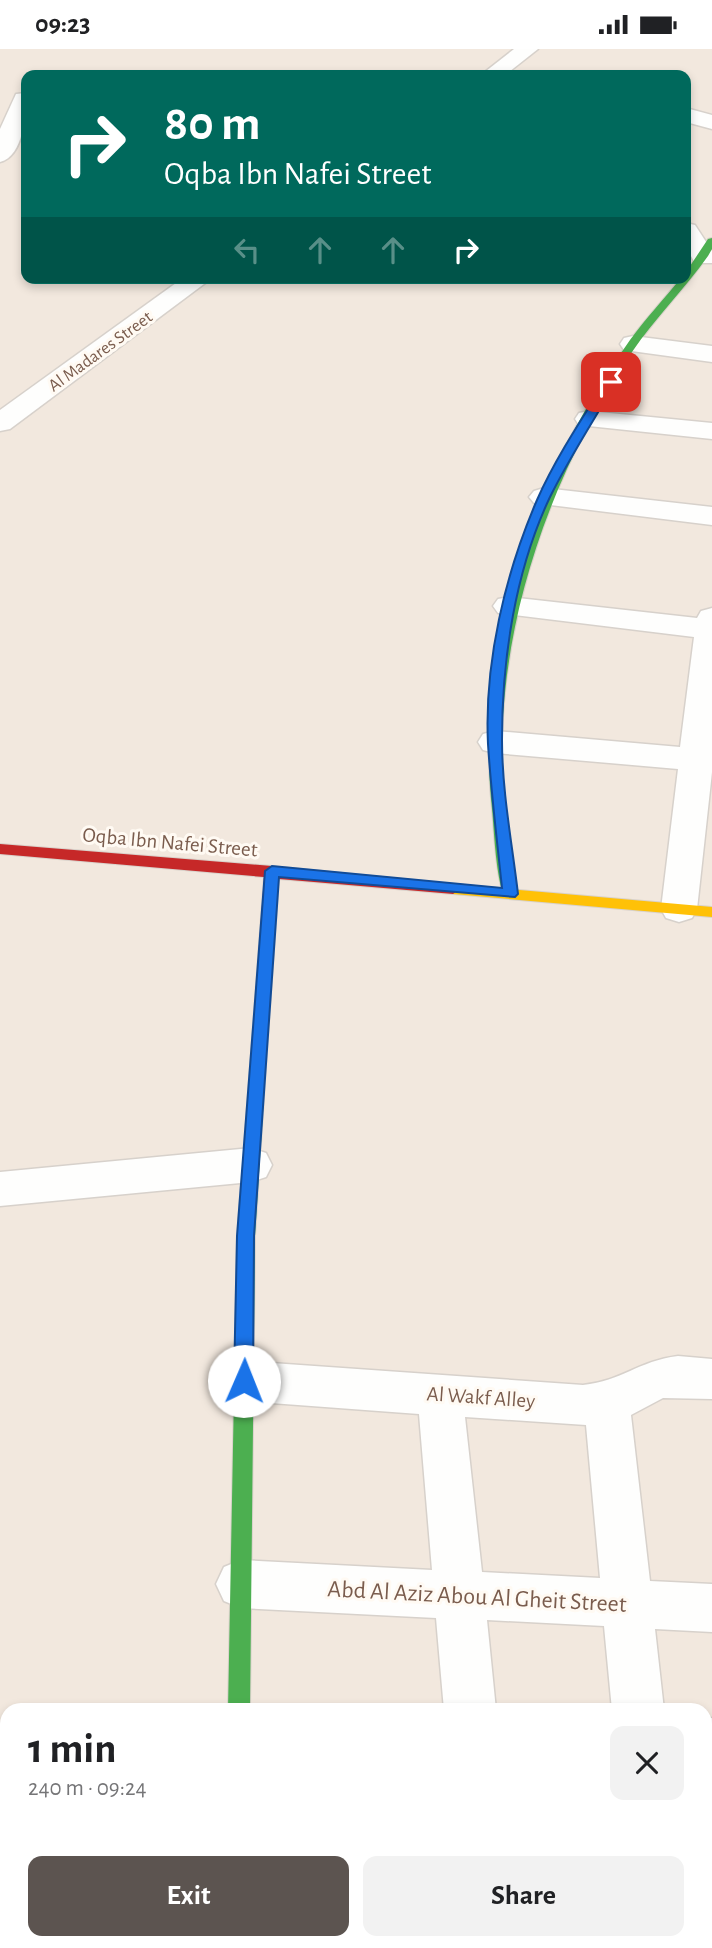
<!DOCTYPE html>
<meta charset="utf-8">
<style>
:root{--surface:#fff;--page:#f2f2f2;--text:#202124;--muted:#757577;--accent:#5c5450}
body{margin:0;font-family:"Alegreya Sans",sans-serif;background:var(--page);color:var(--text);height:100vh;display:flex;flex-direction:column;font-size:26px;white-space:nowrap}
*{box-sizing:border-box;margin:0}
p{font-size:23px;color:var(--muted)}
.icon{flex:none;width:38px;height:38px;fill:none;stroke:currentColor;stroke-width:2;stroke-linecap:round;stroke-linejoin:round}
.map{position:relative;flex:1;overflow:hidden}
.panel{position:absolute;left:0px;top:1654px;width:712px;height:247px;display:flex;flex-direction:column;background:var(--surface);border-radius:21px 21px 0 0;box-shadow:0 4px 10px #0003}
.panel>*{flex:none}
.top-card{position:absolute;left:21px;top:21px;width:670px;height:214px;border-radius:14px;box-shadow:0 4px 10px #0003;background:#00695c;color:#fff;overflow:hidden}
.pin{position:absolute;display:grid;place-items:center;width:60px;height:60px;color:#fff;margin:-30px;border-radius:14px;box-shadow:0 4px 10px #0006}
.me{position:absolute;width:77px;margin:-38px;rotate:1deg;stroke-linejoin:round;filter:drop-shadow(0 0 5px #0008)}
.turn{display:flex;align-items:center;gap:24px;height:147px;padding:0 28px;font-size:32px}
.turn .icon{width:91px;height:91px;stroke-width:2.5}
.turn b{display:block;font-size:49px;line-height:60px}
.lanes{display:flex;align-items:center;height:66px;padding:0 28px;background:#0003;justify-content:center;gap:35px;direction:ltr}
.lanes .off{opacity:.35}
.round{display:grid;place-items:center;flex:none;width:74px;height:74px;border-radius:14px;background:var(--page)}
.headline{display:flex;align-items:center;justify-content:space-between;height:119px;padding:0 28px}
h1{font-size:42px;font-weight:700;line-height:52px}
.primary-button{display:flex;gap:14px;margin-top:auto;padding:14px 28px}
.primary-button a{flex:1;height:80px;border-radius:14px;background:var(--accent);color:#fff;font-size:28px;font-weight:700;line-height:80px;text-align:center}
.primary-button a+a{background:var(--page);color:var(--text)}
.status{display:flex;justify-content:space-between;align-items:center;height:49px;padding:0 35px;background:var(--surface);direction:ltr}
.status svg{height:19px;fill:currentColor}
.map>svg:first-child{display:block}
</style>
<div class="status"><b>09:23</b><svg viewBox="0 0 49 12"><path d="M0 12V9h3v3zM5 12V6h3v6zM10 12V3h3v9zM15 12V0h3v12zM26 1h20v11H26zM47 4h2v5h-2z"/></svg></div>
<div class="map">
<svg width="712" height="1899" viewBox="0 0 712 1899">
<rect width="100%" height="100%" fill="#f9f5f0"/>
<path fill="#f2e8de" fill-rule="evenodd" d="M 0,0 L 712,0 L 712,1899 L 0,1899 ZM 26,26 L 686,26 L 686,229 L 26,229 ZM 7,1661 L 705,1661 L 705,1894 L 7,1894 Z"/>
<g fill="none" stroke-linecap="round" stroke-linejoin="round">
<defs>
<g id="street">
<path d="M 514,0 L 538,0 L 505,26 L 481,26 Z"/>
<path d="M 26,44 C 26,64 24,107 0,113 L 0,80 L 16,45 Z"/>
<path d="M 686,59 L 712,66 L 712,80 L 686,73 Z"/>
<path d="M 686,174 L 695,176 L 712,202 L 712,214 L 695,214 C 686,200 686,191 686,174 Z"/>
<path d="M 183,229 L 212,229 L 10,380 L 0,382 L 0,361 Z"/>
<path d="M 633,287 L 712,297 L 712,313 L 624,301 L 620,295 L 624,289 Z"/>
<path d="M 589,362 L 712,374 L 712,390 L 579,376 L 575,370 L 579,364 Z"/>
<path d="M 544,439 L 712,458 L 712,476 L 534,454 L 529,448 L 534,442 Z"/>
<path d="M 509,548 L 697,569 L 701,562 L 712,559 L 712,723 L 697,860 L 692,869 L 679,873 L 666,869 L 661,860 L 678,720 L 495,704 L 483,701 L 478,693 L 483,685 L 495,682 L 680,698 L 694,588 L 498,564 L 493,557 L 498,550 Z"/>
<path d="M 251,1099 L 266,1104 L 272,1116 L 266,1128 L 251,1133 L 0,1157 L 0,1123 Z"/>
<path d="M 678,1307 L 712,1310 L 712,1350 L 663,1349 L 631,1366 L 650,1532 L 712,1535 L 712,1583 L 655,1580 L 664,1661 L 612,1661 L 604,1577 L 487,1571 L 496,1661 L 444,1661 L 436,1569 L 241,1559 L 224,1552 L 216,1535 L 224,1518 L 241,1511 L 432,1521 L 419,1365 L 244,1352 L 228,1346 L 221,1332 L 228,1318 L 244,1312 L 583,1336 C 622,1332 638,1312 678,1307 ZM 465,1368 L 586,1376 L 600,1529 L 482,1523 Z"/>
<rect x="705" y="1669" width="7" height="52"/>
<rect x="0" y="1727" width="7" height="54"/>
<rect x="148" y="1894" width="56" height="5"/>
<rect x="634" y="1894" width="56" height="5"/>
</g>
<g id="fast">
<path d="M 712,189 L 712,200 L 708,207 C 684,241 655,269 632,303 C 556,418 505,553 502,692 C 501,743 511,794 517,845 L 515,849 L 505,849 C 496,831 494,781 492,760 C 474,595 535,424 630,291 C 646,269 664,250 681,229 L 686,229 L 686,223 L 708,190 Z"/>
<path d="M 258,1011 L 264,1013 L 266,1017 L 255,1187 L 250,1661 L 228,1661 L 237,1187 L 250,1017 L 252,1013 Z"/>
</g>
<path id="slow" d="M 453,835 L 712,858 L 712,868 L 453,845 L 446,840 Z"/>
<path id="jam" d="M 0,795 L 272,817 L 453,835 L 460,840 L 453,845 L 279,830 L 266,1017 L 264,1021 L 252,1021 L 250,1017 L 264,828 L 0,805 Z"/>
</defs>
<use href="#street" stroke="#d7d1cb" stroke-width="3"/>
<use href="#fast" stroke="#d9d2cb" stroke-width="2"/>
<use href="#slow" stroke="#d9d2cb" stroke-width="2"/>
<use href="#jam" stroke="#d9d2cb" stroke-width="2"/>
<use href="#street" fill="#fefefd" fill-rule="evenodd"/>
<use href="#fast" fill="#4caf50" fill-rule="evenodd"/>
<use href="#slow" fill="#ffc107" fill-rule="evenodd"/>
<use href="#jam" fill="#c62828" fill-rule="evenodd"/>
</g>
<path fill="#1a73e8" stroke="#114b97" stroke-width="2" d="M 607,330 L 616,333 C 594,371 569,409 550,448 C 515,522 502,610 502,691 C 502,742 512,794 518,845 L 515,848 L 279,828 L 254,1187 L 253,1332 L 250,1338 L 244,1340 L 237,1338 L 234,1332 L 237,1187 L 265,822 L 272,817 L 502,839 C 497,791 491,743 488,695 C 484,614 505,525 537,451 C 555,410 583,368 607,330 Z"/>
<g text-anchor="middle" stroke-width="6" stroke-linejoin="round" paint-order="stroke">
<g font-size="18" fill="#7a5c4d" stroke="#fffaf3">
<text transform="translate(100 302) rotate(-36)" y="6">Al Madares Street</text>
</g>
<g font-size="21" fill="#7a5c4d" stroke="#fffaf3">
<text transform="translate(170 793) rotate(5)" y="7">Oqba Ibn Nafei Street</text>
<text transform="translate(481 1348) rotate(4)" y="7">Al Wakf Alley</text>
</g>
<g font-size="24" fill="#7a5c4d" stroke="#fffaf3">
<text transform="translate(477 1547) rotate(3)" y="8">Abd Al Aziz Abou Al Gheit Street</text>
</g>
</g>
</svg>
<div class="pin" style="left:611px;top:333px;background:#d93025"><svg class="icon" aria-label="arrive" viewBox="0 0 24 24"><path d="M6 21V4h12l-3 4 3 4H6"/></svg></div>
<svg class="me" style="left:244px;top:1332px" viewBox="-20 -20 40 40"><circle r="19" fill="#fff"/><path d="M0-13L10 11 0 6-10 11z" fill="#1a73e8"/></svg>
<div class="top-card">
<div class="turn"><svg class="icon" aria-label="right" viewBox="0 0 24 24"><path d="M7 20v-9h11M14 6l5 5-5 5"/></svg><div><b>80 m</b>Oqba Ibn Nafei Street</div></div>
<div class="lanes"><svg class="icon off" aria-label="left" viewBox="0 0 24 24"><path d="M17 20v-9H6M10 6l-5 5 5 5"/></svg><svg class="icon off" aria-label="ahead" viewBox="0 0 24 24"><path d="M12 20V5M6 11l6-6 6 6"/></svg><svg class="icon off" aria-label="ahead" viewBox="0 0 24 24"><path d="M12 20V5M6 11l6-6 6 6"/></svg><svg class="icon" aria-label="right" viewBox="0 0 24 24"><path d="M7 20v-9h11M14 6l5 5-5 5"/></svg></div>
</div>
<section class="panel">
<div class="headline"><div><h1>1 min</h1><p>240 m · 09:24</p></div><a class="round"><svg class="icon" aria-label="close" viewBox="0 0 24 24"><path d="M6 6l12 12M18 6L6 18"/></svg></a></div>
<div class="primary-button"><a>Exit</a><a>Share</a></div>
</section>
</div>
